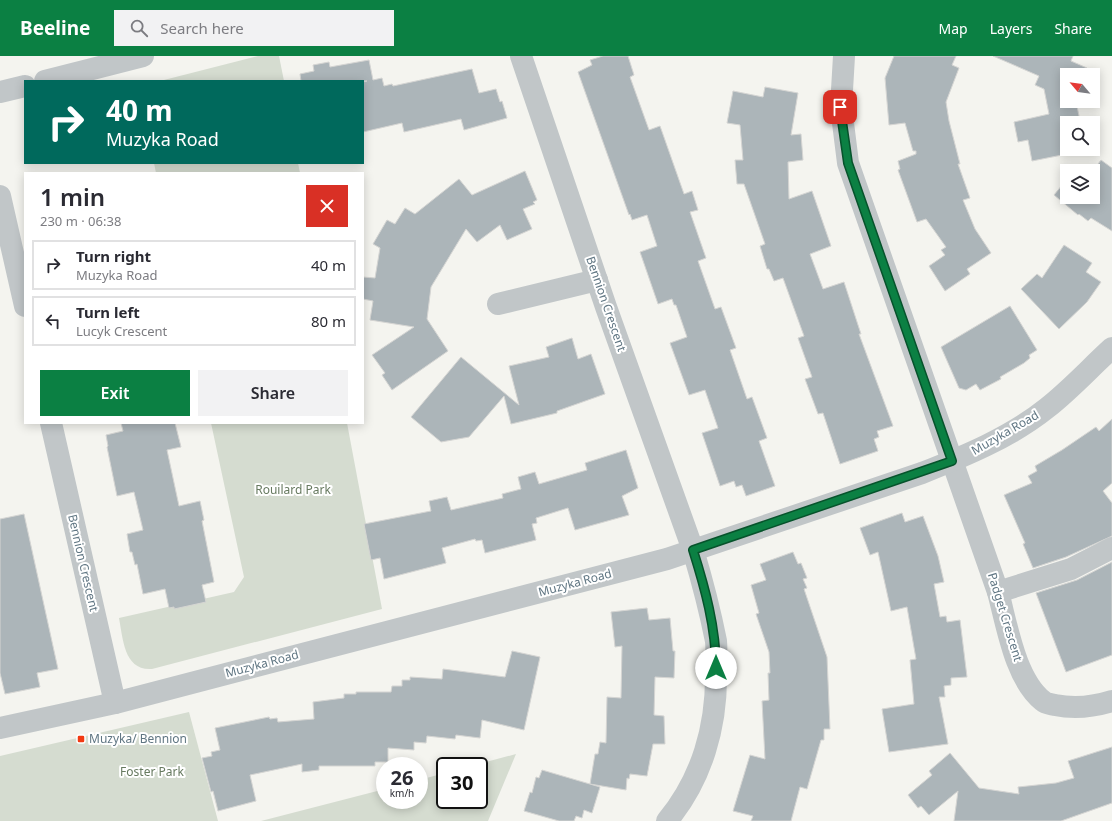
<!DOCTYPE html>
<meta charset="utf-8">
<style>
:root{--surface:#fff;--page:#f2f2f3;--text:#2b2b33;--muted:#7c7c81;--line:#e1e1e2;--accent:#0b8043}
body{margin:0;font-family:"Noto Sans",sans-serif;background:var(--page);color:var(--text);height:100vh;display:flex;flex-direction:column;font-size:15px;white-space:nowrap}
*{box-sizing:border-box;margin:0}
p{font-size:13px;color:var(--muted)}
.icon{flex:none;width:22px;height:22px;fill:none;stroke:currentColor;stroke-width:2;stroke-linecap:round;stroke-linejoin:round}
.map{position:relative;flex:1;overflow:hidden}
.drawer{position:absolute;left:24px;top:116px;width:340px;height:252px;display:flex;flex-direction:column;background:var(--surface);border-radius:0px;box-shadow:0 2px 10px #0003}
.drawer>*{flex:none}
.banner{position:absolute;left:24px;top:24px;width:340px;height:84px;border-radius:0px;box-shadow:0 2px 10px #0003;background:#00695c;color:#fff;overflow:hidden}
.needle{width:26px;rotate:299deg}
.tools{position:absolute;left:1060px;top:12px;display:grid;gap:8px}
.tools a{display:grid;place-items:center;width:40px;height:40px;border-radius:0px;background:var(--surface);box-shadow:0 2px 10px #0003;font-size:20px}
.speed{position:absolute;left:376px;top:701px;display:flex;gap:8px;font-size:20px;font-weight:700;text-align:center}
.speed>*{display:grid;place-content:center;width:52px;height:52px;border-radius:50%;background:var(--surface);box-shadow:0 2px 10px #0003;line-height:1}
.speed small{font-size:10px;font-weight:400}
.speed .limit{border:2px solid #111;border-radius:6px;background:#fff;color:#111}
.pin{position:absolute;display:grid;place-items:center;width:34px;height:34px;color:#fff;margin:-17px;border-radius:8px;box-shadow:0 2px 6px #0006}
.me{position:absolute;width:44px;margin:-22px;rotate:0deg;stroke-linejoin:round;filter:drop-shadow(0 0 3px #0008)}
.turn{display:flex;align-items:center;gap:14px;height:84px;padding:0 16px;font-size:18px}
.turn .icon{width:52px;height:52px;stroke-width:2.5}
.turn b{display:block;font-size:28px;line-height:34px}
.round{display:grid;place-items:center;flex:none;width:42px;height:42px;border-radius:0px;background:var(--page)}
.headline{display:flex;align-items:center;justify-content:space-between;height:68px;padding:0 16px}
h1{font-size:24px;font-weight:600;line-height:30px}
.cta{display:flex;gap:8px;margin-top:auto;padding:8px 16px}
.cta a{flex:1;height:46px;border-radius:0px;background:var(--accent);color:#fff;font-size:16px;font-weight:600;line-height:46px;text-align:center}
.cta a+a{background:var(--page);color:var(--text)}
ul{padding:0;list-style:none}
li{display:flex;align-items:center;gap:12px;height:50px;margin:0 8px 6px;padding:0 8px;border:2px solid var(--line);border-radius:0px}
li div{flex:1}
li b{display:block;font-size:15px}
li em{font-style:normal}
header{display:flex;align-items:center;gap:24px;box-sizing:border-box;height:56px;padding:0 20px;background:var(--accent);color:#fff}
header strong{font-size:19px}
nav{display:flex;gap:22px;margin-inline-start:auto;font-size:14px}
.search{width:280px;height:36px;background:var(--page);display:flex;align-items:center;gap:10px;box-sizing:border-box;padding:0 14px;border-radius:0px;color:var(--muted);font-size:15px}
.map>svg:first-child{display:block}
</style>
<header>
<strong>Beeline</strong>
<div class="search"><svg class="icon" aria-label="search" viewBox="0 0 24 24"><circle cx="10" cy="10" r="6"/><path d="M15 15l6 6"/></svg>Search here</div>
<nav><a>Map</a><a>Layers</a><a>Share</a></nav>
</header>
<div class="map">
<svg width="1112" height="765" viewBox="0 0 1112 765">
<rect width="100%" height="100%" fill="#f4f4ef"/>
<g fill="#d5dcd0">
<path d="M 258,0 L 279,0 L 284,25 L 160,25 Z"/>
<path d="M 154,107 L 298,107 L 300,117 L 156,117 Z"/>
<path d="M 211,367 L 347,367 L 382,553 L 152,613 C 124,615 123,583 119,562 L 234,536 L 244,521 Z"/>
<path d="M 189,656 L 218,765 L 0,765 L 0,700 Z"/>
<path d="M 516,698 L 488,765 L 261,765 L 385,733 L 385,744 L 419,744 L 419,724 L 445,717 L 445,744 L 479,744 L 479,710 L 471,710 Z"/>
</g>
<g fill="#acb5b9" stroke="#d5d5d3">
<path d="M 603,0 L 628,0 L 634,19 L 630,21 L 649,74 L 660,70 L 684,138 L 692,135 L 698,154 L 690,156 L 706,202 L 698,205 L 715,253 L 721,251 L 736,292 L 730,294 L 747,343 L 752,341 L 767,382 L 759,385 L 775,430 L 746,440 L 742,429 L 736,431 L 734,425 L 720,430 L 702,377 L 718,372 L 705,334 L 689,339 L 670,287 L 687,281 L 676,249 L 674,249 L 672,243 L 658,248 L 640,196 L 657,190 L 647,159 L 632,164 L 630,158 L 629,159 L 578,16 L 592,9 L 590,4 Z"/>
<path d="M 894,0 L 956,0 L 952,9 L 959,12 L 946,46 L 949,65 L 960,108 L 958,108 L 970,142 L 963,144 L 975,173 L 991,197 L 967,213 L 970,218 L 945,235 L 929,210 L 945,199 L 941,194 L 946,191 L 926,163 L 917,166 L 898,114 L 900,113 L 898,105 L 916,98 L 916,95 L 913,95 L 905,67 L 889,69 L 885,22 Z"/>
<path d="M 993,0 L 1073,0 L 1071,5 L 1087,12 L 1084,19 L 1067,19 L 1067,45 L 1076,45 L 1080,65 L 1067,67 L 1067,98 L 1032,105 L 1028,84 L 1018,86 L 1014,66 L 1049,58 L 1044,33 L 1035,29 L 1039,20 Z"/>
<path d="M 369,4 L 373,24 L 382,22 L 384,30 L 392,28 L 393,30 L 472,13 L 479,37 L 496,33 L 500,46 L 502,45 L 507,62 L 464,74 L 461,63 L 404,76 L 402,67 L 363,76 L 363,26 L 367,25 L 301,25 L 300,18 L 314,15 L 313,9 L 329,6 L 330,11 Z"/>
<path d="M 765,31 L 798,37 L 791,79 L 801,78 L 803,104 L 788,106 L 789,143 L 812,135 L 831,190 L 810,198 L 823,233 L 844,226 L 858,269 L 861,278 L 859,278 L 893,370 L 877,375 L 879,381 L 874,383 L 878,395 L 840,408 L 823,357 L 818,358 L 805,323 L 812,321 L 798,282 L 804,280 L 783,222 L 774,225 L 769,213 L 767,213 L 760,190 L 765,188 L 744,128 L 737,128 L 735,104 L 743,104 L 740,69 L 727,67 L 733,35 L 763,41 Z"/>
<path d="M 1101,104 L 1112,112 L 1112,175 L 1091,162 L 1088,165 L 1079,158 L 1078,159 L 1054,139 L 1067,123 L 1067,141 L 1093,141 L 1093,115 Z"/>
<path d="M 525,115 L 537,144 L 533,146 L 535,148 L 523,153 L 532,173 L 507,184 L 500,169 L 477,186 L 466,173 L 431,231 L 427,263 L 448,295 L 392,334 L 382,319 L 385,317 L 372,299 L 414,271 L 370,264 L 373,245 L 363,243 L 363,221 L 375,222 L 380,192 L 373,188 L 387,164 L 395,168 L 405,152 L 415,158 L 459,123 L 472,139 Z"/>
<path d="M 1064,189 L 1092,207 L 1086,216 L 1101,226 L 1087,246 L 1059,273 L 1021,233 L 1037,218 L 1042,222 Z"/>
<path d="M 1010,250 L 1037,294 L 1029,299 L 1030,302 L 1024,307 L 1000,321 L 1001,323 L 980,334 L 976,328 L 966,334 L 959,332 L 941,291 Z"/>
<path d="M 572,282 L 578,303 L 591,298 L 605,338 L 557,355 L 557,357 L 511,368 L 504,340 L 469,381 L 441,386 L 411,361 L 461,301 L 519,349 L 509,310 L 549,301 L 546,291 Z"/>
<path d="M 1112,363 L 1112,427 L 1103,435 L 1112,447 L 1112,480 L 1066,501 L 1033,512 L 1023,488 L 1025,487 L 1004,439 L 1032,427 L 1028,420 L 1037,415 L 1035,410 L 1062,394 L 1096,371 L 1099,375 Z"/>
<path d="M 121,367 L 175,367 L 181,391 L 167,394 L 179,450 L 200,445 L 204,464 L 202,465 L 214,526 L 202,529 L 206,546 L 174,553 L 174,551 L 169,552 L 165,533 L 143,538 L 137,508 L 135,509 L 132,496 L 130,496 L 127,478 L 143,474 L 134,436 L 117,440 L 107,391 L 108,390 L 106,379 L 123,375 Z"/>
<path d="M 626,394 L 638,432 L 622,440 L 629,459 L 575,474 L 568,452 L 536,462 L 537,467 L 532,468 L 536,484 L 485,497 L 482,484 L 476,485 L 475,483 L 442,492 L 446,507 L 384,523 L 380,502 L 371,504 L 364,468 L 431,455 L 429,445 L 447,441 L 451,454 L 503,442 L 502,438 L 521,433 L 518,421 L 535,416 L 539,428 L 587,414 L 585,407 Z"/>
<path d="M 902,457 L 905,466 L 923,460 L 938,500 L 944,526 L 934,528 L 940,561 L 946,560 L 947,566 L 960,564 L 967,621 L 951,622 L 951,629 L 944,630 L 945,641 L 939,641 L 948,688 L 889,696 L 882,653 L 914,648 L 910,604 L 916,603 L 907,551 L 891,555 L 878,496 L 870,499 L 860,472 Z"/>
<path d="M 24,458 L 58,613 L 37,617 L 40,631 L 5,638 L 0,617 L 0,463 Z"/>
<path d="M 793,496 L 798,508 L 801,507 L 807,522 L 803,523 L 807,532 L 804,533 L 827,601 L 830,673 L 824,673 L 824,684 L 821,684 L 807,733 L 800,731 L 791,765 L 751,765 L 753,760 L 733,755 L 750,699 L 765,703 L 762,645 L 769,644 L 768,617 L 770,617 L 769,596 L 756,558 L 759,557 L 751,529 L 766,524 L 760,508 Z"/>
<path d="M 1112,506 L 1112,599 L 1066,616 L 1036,537 L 1077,524 Z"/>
<path d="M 647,552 L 649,564 L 670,562 L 673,595 L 675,595 L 674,622 L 655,621 L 654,659 L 664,660 L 665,688 L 653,688 L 647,720 L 630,718 L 629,723 L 627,722 L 626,734 L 590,728 L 595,698 L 598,698 L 600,686 L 606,687 L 607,641 L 621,642 L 622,590 L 615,591 L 611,556 Z"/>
<path d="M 512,595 L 540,601 L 524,674 L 482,664 L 480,682 L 456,679 L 455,683 L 427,680 L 426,687 L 414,686 L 414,694 L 388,692 L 388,706 L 375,706 L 375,710 L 319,710 L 319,714 L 302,716 L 302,708 L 250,719 L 256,745 L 218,755 L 213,735 L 211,736 L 202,702 L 212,700 L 211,696 L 220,694 L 215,672 L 269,661 L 270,663 L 277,662 L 278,666 L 314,663 L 313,646 L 344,642 L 344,638 L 356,638 L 356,636 L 391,636 L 392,630 L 402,630 L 402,624 L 410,624 L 410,621 L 442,623 L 443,613 L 505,621 Z"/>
<path d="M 1112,691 L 1112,747 L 1061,765 L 954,765 L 958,735 L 929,759 L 921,750 L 918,752 L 908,739 L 932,719 L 929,715 L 950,697 L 979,732 L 1019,738 L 1018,731 L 1056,727 L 1074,722 L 1068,705 Z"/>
<path d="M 542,714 L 600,731 L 592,757 L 584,754 L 582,762 L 576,760 L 574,765 L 559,765 L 524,755 L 530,736 L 532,737 L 536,721 L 539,722 Z"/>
</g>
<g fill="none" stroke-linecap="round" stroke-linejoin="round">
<g stroke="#c1c6c8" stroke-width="22">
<path d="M 521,0 L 606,251 L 693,494 C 702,524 710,555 716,585 C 717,595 716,606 716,616 C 717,670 702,723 667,765"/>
<path d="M 844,0 L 841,51 L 848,107 L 998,536 C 1007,569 1015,623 1043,645 C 1046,648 1051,648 1055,649 C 1075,653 1093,651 1112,645"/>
<path d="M 45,25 L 143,0"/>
<path d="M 0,36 L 25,30"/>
<path d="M 0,140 L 25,250"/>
<path d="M 498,248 L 597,224"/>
<path d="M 51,367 L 115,647"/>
<path d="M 998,536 L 1071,513 L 1112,492"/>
<path d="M 0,672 L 115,647 L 667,503 L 922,417 C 965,400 1011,381 1047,352 C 1070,334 1090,312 1112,292"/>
</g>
</g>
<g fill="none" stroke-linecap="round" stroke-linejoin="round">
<defs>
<path id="route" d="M 716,612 C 716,572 705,532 693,494 L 952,405 L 848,107 L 840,51"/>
</defs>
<use href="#route" stroke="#07532c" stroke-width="10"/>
<use href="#route" stroke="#0b8043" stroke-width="7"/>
</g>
<rect fill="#f23912" stroke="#fff" stroke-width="1.5" x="77" y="679" width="8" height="8" rx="2"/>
<g text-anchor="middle" stroke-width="4" stroke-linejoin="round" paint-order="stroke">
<g font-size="12" fill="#607683" stroke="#fff">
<text transform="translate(606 248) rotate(71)" y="4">Bennion Crescent</text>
<text transform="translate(1005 377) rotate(-30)" y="4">Muzyka Road</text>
<text transform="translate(83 507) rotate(77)" y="4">Bennion Crescent</text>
<text transform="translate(575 527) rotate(-15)" y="4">Muzyka Road</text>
<text transform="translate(1005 561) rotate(73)" y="4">Padget Crescent</text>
<text transform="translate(262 608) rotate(-15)" y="4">Muzyka Road</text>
</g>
<g font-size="12" fill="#677a60" stroke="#fff">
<text x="293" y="438">Rouilard Park</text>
<text x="152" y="720">Foster Park</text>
</g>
<g font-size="12" fill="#607683" stroke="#fff" text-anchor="start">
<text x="89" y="687">Muzyka/ Bennion</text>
</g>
</g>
</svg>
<div class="tools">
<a><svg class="needle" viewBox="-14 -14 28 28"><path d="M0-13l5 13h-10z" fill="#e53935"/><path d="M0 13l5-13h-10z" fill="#7c7c81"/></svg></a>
<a><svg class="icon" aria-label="search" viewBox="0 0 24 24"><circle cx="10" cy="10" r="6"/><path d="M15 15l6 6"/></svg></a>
<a><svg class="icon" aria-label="layers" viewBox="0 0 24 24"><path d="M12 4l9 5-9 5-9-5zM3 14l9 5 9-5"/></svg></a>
</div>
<div class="speed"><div>26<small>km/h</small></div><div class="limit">30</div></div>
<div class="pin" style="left:840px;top:51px;background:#d93025"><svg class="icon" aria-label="arrive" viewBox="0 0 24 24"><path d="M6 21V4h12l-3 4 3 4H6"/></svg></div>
<svg class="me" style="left:716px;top:612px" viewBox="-20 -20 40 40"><circle r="19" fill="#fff"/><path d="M0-13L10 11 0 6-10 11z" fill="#0b8043"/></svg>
<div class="banner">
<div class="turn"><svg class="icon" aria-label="right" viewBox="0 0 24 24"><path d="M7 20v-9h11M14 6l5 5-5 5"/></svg><div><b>40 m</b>Muzyka Road</div></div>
</div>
<section class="drawer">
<div class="headline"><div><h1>1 min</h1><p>230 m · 06:38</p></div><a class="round" style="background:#d93025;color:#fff"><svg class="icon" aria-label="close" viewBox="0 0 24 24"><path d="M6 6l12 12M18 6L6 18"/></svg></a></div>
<ul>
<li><svg class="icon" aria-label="right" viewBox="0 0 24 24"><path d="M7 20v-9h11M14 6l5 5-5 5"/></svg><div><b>Turn right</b><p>Muzyka Road</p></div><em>40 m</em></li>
<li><svg class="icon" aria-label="left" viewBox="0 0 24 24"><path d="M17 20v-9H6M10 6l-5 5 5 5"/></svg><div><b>Turn left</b><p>Lucyk Crescent</p></div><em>80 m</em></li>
</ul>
<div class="cta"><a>Exit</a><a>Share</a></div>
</section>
</div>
